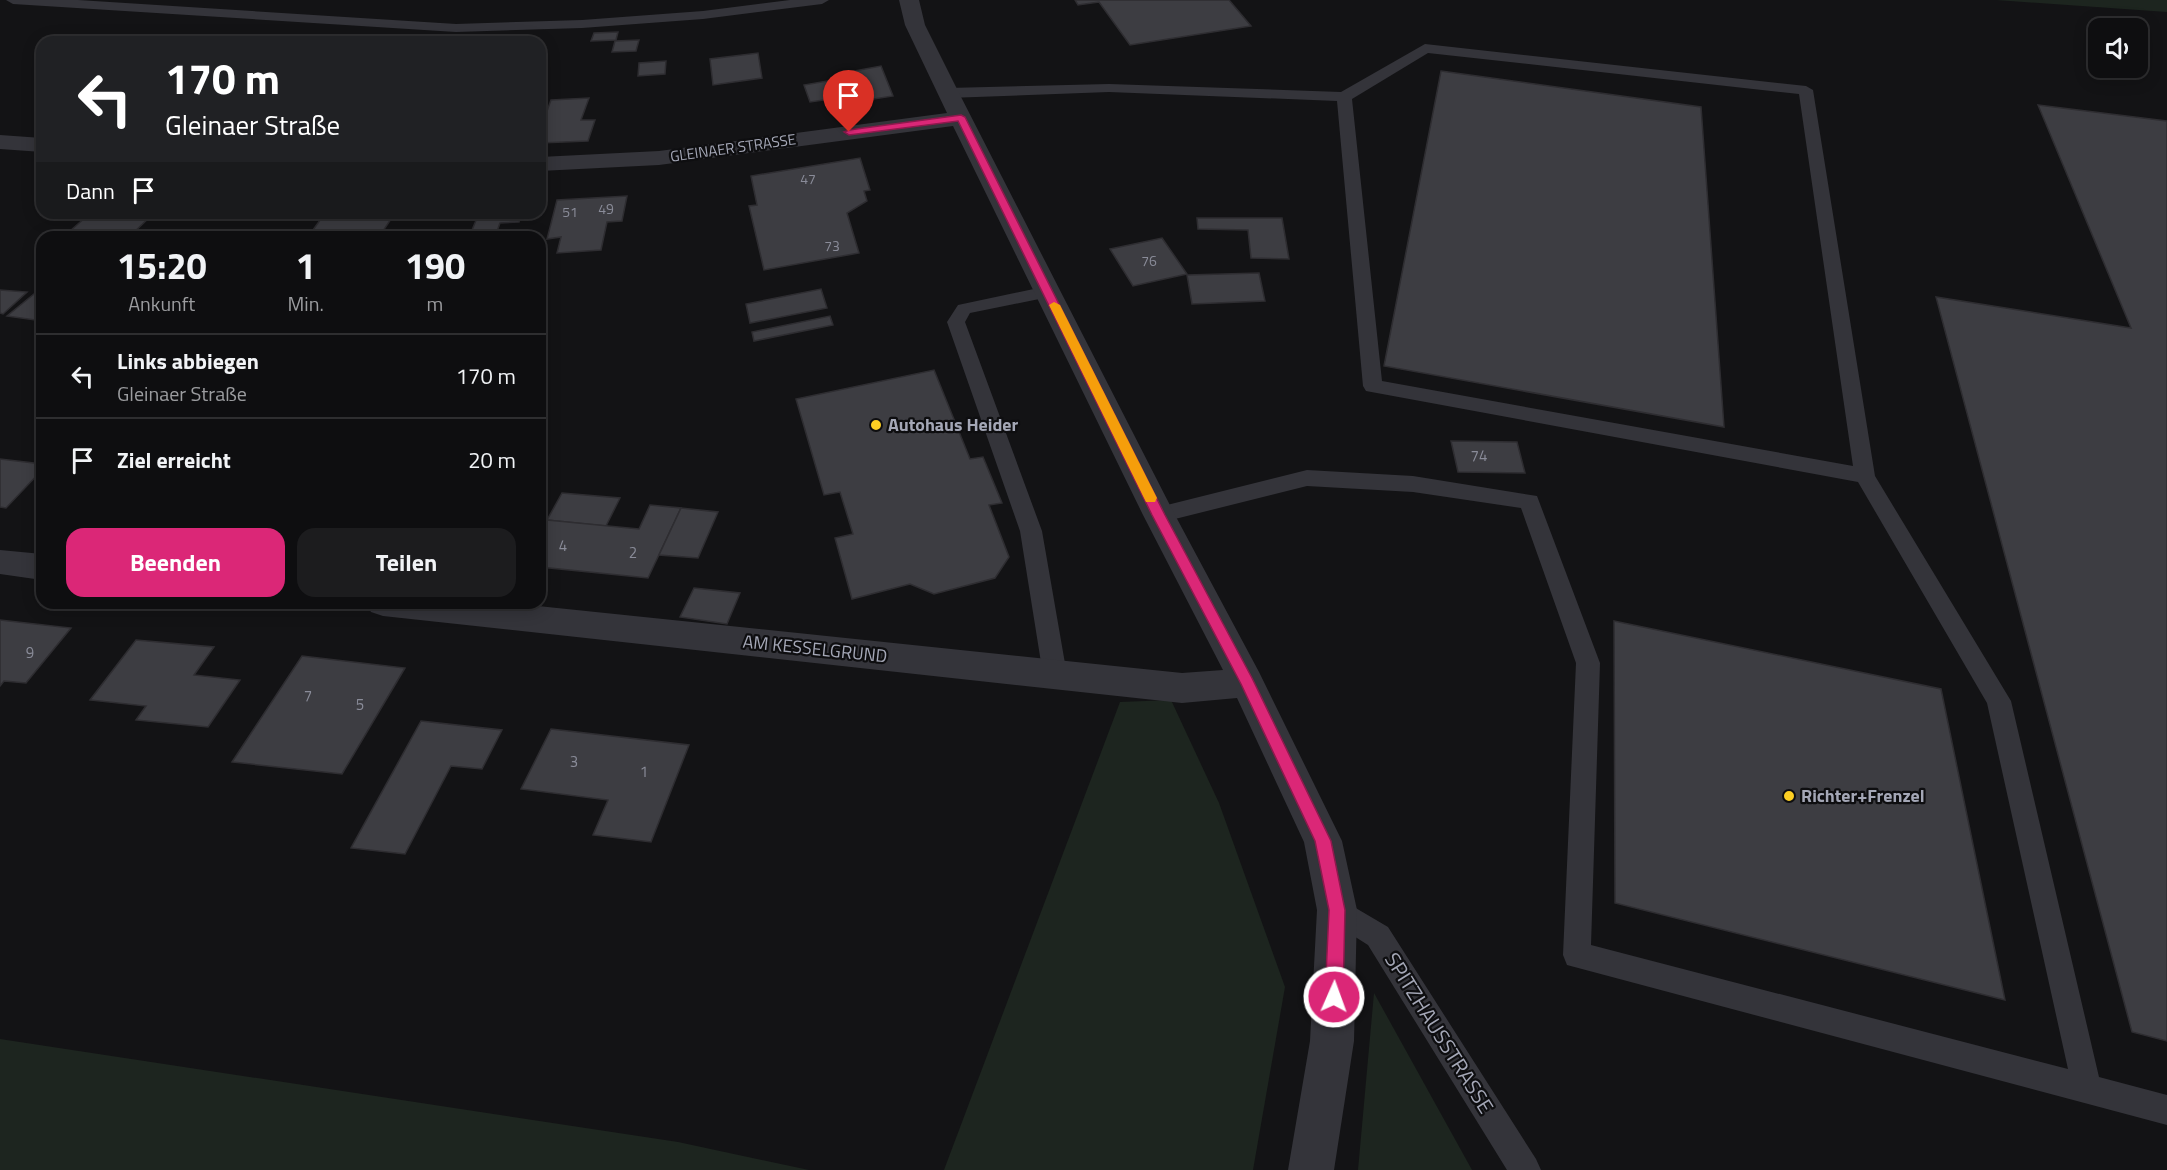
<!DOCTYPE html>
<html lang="de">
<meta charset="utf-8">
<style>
:root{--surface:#0e0e10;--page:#1c1c1e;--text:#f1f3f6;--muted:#9b9c9f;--line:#2e2e30;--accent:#db2777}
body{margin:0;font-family:"Titillium Web",sans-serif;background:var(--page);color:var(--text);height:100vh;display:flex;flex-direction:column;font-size:22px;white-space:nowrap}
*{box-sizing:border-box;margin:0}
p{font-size:20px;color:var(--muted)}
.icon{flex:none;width:33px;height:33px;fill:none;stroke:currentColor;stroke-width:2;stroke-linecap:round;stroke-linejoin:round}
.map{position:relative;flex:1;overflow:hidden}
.drawer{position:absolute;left:36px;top:231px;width:510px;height:378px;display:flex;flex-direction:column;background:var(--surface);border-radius:18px;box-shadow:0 3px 15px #0003,0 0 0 2px var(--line)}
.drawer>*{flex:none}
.hud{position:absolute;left:36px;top:36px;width:510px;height:183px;border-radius:18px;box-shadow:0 3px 15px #0003,0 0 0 2px var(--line);background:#202124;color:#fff;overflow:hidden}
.controls{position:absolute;left:2088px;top:18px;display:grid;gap:12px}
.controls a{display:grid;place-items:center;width:60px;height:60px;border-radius:12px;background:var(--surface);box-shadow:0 3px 15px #0003,0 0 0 2px var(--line);font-size:30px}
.pin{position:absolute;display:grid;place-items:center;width:51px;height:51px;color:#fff;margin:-62px -26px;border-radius:50% 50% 50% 0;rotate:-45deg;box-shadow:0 0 6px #0007}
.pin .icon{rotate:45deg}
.me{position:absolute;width:66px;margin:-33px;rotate:2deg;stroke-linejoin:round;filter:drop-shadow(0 0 4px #0008)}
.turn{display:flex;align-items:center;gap:21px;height:126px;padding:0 30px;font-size:27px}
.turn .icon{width:78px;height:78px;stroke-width:2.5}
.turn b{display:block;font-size:42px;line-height:51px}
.then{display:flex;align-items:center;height:57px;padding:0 30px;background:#0003;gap:12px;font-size:22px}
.eta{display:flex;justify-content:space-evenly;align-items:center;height:102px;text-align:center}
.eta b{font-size:36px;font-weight:700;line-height:42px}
.button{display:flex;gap:12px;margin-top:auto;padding:12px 30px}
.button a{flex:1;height:69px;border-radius:18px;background:var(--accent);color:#fff;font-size:24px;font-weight:700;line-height:69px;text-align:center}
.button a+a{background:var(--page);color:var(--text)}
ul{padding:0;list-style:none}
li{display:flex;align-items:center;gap:18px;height:84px;padding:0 30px;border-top:2px solid var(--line)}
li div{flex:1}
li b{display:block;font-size:22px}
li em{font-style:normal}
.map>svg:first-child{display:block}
</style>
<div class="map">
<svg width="2167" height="1170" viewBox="0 0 2167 1170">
<rect width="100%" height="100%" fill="#131315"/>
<g fill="#1d251f">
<path d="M 1996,0 L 2167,0 L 2167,12 Z"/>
<path d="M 1171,700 L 1219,803 L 1285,987 L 1253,1170 L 944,1170 L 1120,702 Z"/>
<path d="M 1374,993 L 1472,1170 L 1358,1170 Z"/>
<path d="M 0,1039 L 678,1142 L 809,1170 L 0,1170 Z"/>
</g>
<g fill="#3d3d42" stroke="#2e2d31" stroke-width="1.5">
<path d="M 1075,0 L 1229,0 L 1251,26 L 1130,45 L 1099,2 L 1078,5 Z"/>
<path d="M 618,32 L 616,40 L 591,41 L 594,33 Z"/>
<path d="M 639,40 L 636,51 L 612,52 L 615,41 Z"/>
<path d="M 758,53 L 762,78 L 713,85 L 710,59 Z"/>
<path d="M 666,61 L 665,74 L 638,76 L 639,63 Z"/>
<path d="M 881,66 L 893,96 L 855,102 L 852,96 L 810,102 L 804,85 L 845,78 L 843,73 Z"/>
<path d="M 1441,71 L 1701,107 L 1724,427 L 1384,366 Z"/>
<path d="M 589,98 L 581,120 L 595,120 L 588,141 L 540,143 L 540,122 L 543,122 L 551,100 Z"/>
<path d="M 2038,105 L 2167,121 L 2167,1041 L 2132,1032 L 1936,297 L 2131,328 Z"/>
<path d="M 860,158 L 870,190 L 864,191 L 867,201 L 847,213 L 859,253 L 764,270 L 749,206 L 757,205 L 751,176 Z"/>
<path d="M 627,196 L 622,221 L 607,222 L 601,250 L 557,253 L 561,237 L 547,239 L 557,200 Z"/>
<path d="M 84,213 L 154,213 L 129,237 L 54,237 L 62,230 L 70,231 L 87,216 L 81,216 Z"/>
<path d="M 325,213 L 395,213 L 383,231 L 369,231 L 365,237 L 324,237 L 329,230 L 313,230 Z"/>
<path d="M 479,213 L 522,213 L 519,222 L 500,223 L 496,234 L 470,235 Z"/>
<path d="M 1197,218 L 1282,218 L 1289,259 L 1251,258 L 1248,230 L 1198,229 Z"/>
<path d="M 1162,238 L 1187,274 L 1133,286 L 1110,249 Z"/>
<path d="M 1259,273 L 1265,301 L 1192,304 L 1187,275 Z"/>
<path d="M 821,289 L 827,308 L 750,323 L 746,304 Z"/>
<path d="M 0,290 L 27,292 L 3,314 L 0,313 Z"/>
<path d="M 34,294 L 42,295 L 42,321 L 7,316 Z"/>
<path d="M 830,316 L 833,325 L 754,341 L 752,332 Z"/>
<path d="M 934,370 L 970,459 L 983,457 L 1002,503 L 989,505 L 1009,557 L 995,578 L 934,594 L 910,584 L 852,599 L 835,538 L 853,534 L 840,492 L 824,495 L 796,399 Z"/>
<path d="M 1451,441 L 1517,442 L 1525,473 L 1458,472 Z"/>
<path d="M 0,459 L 42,464 L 42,470 L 6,508 L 0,507 Z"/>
<path d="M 562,493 L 620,498 L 606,526 L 547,520 Z"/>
<path d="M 650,505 L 681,508 L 648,578 L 540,567 L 540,533 L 547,520 L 639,529 Z"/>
<path d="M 681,508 L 718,512 L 698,558 L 659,555 Z"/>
<path d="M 694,588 L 740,593 L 727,624 L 680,617 Z"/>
<path d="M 0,620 L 71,628 L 26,683 L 4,681 L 0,686 Z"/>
<path d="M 1614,621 L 1941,689 L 2005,1000 L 1615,903 Z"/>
<path d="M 136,640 L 214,647 L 194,675 L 240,680 L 208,727 L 136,720 L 146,706 L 90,700 Z"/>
<path d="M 302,656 L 405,668 L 342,774 L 232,762 Z"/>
<path d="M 421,721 L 502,730 L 482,769 L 451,766 L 405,854 L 351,848 Z"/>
<path d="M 551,729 L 689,745 L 651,842 L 593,835 L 608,800 L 521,789 Z"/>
</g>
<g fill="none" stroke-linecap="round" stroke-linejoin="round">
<g fill="#34343a" fill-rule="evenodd">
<path d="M 6,0 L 78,0 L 456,24 L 582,20 L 703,11 L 790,0 L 829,0 L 822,4 L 703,19 L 582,28 L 456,32 L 13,4 Z"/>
<path d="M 1425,44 L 1806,86 L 1813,90 L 1875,476 L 2011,701 L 2099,1077 L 2167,1095 L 2167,1125 L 1567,965 L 1563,955 L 1576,663 L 1521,508 L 1413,492 L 1307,486 L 1159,523 L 1151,521 L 1148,515 L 1151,509 L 1307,470 L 1413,476 L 1537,496 L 1600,663 L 1591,945 L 2068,1069 L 1987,703 L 1858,482 L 1366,391 L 1363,386 L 1337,101 L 1109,92 L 948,98 L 940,93 L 948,88 L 1109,84 L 1341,92 ZM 1428,53 L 1799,94 L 1853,466 L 1382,381 L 1352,99 Z"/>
<path d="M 1048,286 L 1054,288 L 1057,292 L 1054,296 L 970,313 L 965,322 L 1042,531 L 1067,675 L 1063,682 L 1055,685 L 1047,682 L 1043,675 L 1020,531 L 947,322 L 958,305 Z"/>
<path d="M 1337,897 L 1388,927 L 1536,1159 L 1541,1170 L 1507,1170 L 1368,945 L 1327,919 L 1323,910 L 1327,901 Z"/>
</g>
<g fill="#34343a" fill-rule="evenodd">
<path d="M 899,0 L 919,0 L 925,25 L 959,93 L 1175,515 L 1259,672 L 1342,841 L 1357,910 L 1354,1041 L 1334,1170 L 1288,1170 L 1310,1041 L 1317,910 L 1304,842 L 1237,698 L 1182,703 L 383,616 L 371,612 L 366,603 L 509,603 L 1182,673 L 1223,670 L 1143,515 L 953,126 L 659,165 L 540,171 L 540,157 L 659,151 L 947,113 L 905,25 Z"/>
<path d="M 0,135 L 42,138 L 42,152 L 0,149 Z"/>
<path d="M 0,550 L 42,554 L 42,580 L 0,574 Z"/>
</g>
</g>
<path fill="#db2777" stroke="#8e194d" stroke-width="1.5" d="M 961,115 L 965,117 L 1165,515 L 1252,678 L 1331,841 L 1345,910 L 1343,997 L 1340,1003 L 1334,1006 L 1328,1003 L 1325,997 L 1329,910 L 1315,841 L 1241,684 L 1152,515 L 958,121 L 849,135 L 844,132 L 849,130 Z"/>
<path fill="#f59e0b" d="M 1054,302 L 1060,305 L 1157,498 L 1155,502 L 1146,502 L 1144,498 L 1049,305 Z"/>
<g fill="#fdcf23" stroke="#0e0e10" stroke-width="2">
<circle cx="876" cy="425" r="6"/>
<circle cx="1789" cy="796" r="6"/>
</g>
<g text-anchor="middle" stroke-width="4.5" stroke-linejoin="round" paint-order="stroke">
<g font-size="14" fill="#8a8c99">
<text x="808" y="184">47</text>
<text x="606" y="214">49</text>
<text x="570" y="217">51</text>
<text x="832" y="251">73</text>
<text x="1149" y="266">76</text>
</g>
<g font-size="15" fill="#a4a7b6" stroke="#0e0e10">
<text transform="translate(733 148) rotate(-8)" y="5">GLEINAER STRASSE</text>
</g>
<g font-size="15" fill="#8a8c99">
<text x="1479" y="461">74</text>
<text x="563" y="551">4</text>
<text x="633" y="558">2</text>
<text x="30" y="658">9</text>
<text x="308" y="701">7</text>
<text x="360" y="710">5</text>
<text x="574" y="767">3</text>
<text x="644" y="777">1</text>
</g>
<g font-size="18" font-weight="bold" fill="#a4a7b6" stroke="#0e0e10" text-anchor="start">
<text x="888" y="431">Autohaus Heider</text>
<text x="1801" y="802">Richter+Frenzel</text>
</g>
<g font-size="18" fill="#a4a7b6" stroke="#0e0e10">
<text transform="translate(815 649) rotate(6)" y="6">AM KESSELGRUND</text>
</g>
<g font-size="21" fill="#a4a7b6" stroke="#0e0e10">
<text transform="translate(1439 1033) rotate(58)" y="7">SPITZHAUSSTRASSE</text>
</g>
</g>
</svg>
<div class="controls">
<a><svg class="icon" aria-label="sound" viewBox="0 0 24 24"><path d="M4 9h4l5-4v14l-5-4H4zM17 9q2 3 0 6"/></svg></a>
</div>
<div class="pin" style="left:849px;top:132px;background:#d93025"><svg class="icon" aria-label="arrive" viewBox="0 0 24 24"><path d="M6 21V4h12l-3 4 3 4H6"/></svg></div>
<svg class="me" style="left:1334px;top:997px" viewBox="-20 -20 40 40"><circle r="17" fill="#db2777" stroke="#fff" stroke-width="3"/><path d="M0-11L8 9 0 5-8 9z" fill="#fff"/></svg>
<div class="hud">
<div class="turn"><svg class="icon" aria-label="left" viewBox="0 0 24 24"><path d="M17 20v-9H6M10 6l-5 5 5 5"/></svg><div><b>170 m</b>Gleinaer Straße</div></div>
<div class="then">Dann<svg class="icon" aria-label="arrive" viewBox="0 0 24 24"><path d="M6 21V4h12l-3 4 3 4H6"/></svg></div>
</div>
<section class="drawer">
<div class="eta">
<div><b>15:20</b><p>Ankunft</p></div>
<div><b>1</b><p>Min.</p></div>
<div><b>190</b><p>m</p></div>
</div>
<ul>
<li><svg class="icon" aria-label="left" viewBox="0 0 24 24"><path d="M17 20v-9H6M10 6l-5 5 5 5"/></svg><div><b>Links abbiegen</b><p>Gleinaer Straße</p></div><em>170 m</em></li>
<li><svg class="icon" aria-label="arrive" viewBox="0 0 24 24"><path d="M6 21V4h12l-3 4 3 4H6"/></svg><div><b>Ziel erreicht</b></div><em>20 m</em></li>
</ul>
<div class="button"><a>Beenden</a><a>Teilen</a></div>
</section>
</div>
